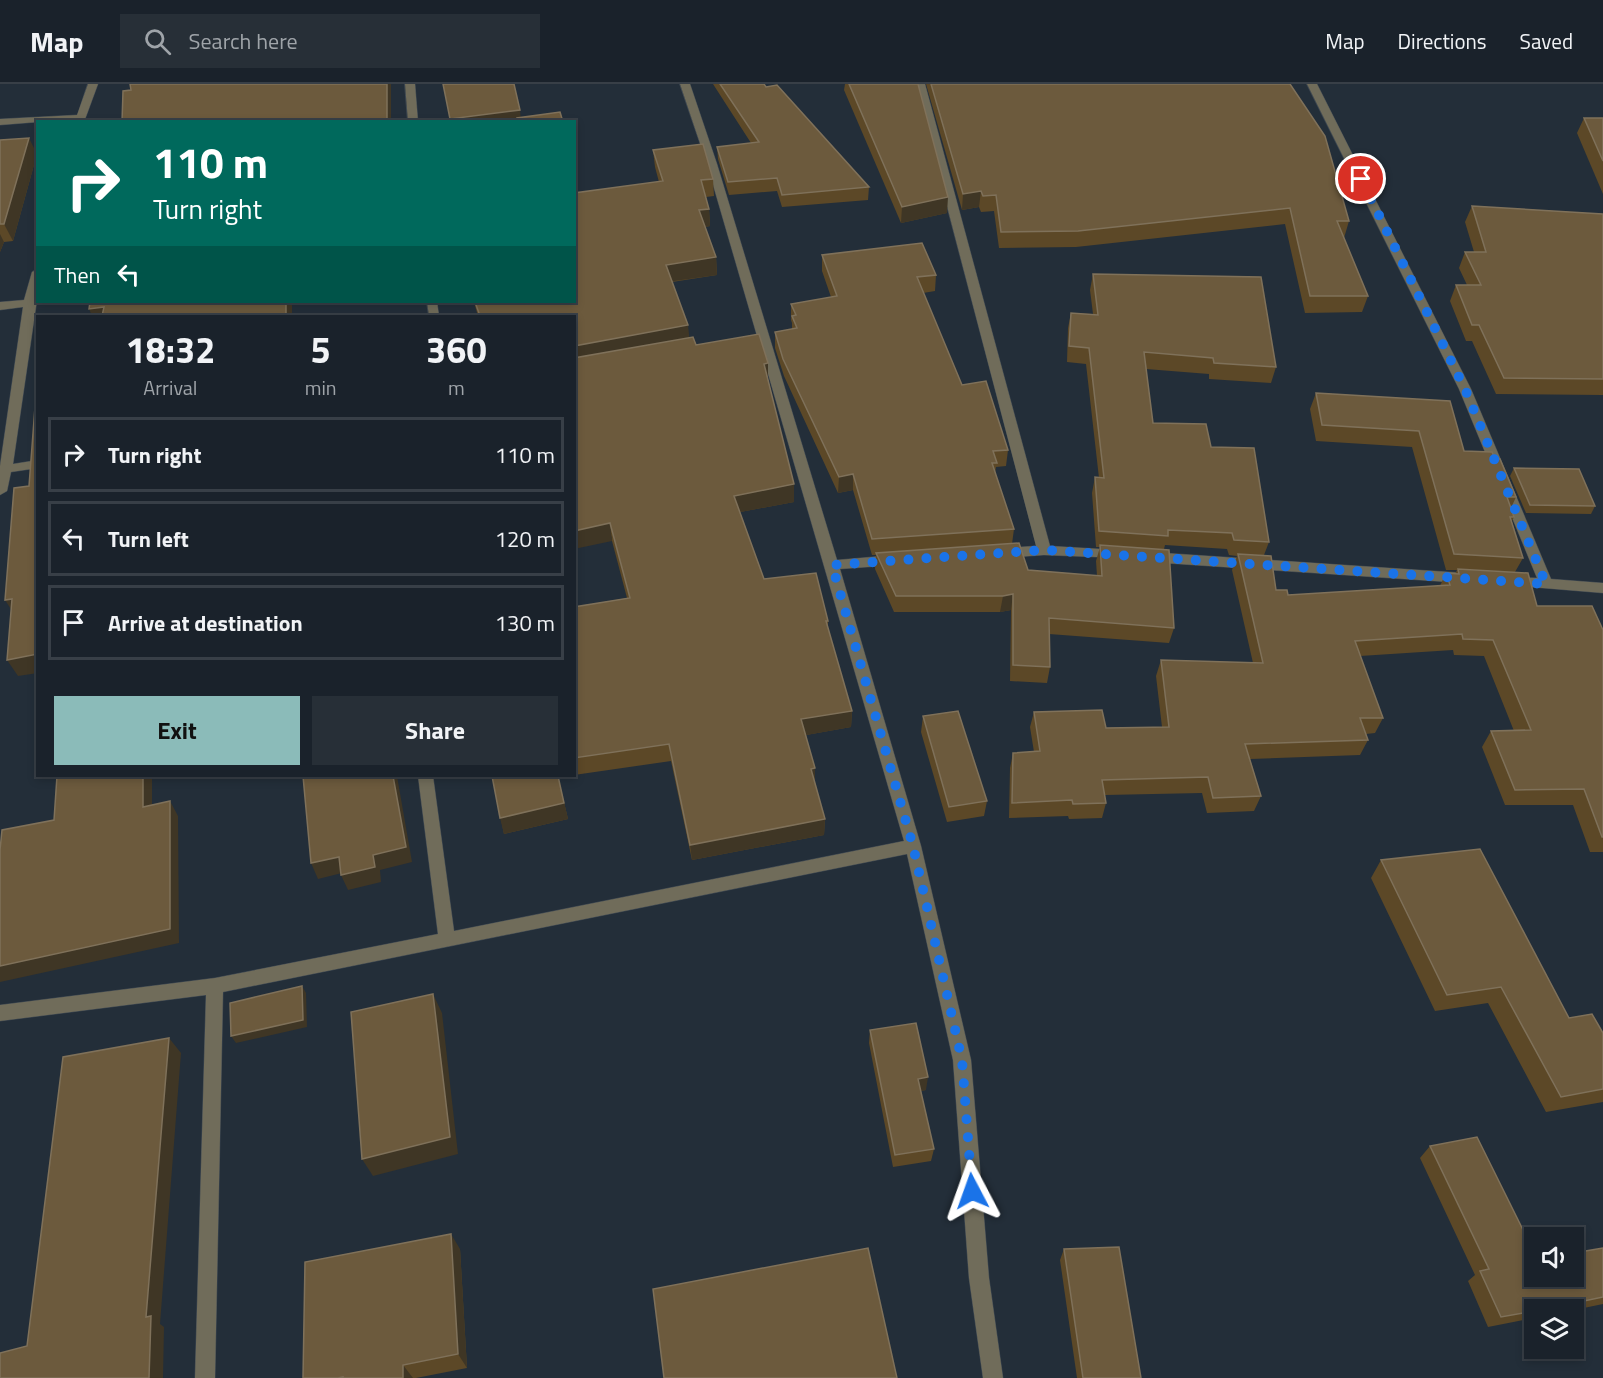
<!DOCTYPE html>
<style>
:root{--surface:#1a222b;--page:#272f37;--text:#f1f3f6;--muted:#9fa4a9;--line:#383f47;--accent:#8bbbb9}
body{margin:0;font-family:"Titillium Web",sans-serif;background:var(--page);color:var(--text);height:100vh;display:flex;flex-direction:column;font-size:22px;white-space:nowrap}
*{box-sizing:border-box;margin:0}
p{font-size:20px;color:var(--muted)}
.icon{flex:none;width:33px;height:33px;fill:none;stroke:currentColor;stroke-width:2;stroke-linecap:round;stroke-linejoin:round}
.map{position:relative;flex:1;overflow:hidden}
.sheet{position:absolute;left:36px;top:231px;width:540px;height:462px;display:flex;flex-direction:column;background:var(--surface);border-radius:0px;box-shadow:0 3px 9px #0003,0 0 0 2px var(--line)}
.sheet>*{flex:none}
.guide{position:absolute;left:36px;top:36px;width:540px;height:183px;border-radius:0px;box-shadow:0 3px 9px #0003,0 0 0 2px var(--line);background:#00695c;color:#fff;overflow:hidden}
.buttons{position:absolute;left:1524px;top:1143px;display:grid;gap:12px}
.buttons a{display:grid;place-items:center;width:60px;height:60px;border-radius:0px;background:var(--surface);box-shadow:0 3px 9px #0003,0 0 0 2px var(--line);font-size:30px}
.pin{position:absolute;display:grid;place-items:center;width:51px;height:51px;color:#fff;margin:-26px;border:3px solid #fff;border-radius:50%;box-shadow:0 2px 6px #0007}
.me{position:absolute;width:66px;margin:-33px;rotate:356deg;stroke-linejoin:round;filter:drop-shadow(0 0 4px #0008)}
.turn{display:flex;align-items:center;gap:21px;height:126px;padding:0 18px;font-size:27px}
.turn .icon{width:78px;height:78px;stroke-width:2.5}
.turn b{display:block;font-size:42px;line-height:51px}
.then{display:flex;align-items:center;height:57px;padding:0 18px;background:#0003;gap:12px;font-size:22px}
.eta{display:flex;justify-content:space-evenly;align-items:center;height:102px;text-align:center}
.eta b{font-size:36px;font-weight:700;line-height:42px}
.action{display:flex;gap:12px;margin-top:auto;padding:12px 18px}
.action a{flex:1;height:69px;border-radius:0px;background:var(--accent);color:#111;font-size:24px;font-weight:700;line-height:69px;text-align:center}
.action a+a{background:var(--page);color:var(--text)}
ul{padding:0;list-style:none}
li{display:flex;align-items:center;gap:18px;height:75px;margin:0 12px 9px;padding:0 6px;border:3px solid var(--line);border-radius:0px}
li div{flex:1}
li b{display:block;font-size:22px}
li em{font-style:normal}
header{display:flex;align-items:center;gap:36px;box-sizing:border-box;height:84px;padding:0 30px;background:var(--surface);border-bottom:2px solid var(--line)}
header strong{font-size:28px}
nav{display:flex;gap:33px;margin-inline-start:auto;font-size:21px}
.search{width:420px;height:54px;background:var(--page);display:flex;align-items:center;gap:15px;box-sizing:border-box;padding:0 21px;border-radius:0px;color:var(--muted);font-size:22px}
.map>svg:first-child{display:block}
</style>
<header>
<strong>Map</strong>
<div class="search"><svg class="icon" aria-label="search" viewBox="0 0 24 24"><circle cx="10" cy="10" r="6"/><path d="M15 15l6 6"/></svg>Search here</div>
<nav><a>Map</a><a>Directions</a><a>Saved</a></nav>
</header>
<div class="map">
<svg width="1603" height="1294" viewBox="0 0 1603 1294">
<rect width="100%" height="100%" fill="#232e39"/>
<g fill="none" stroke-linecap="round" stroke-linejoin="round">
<defs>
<g id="minor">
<path d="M 88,0 L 98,0 L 84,38 L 38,38 L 0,41 L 0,35 L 77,31 Z"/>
<path d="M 405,0 L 415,0 L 418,38 L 408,38 Z"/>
<path d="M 680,0 L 690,0 L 717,80 L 837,476 L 895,471 L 902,476 L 895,481 L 840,485 L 921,762 L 971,976 L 989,1194 L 1003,1294 L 983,1294 L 969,1194 L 953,976 L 907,770 L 223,908 L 215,1294 L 195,1294 L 206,911 L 0,937 L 0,921 L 215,894 L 438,850 L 418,692 L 433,692 L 454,847 L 904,757 L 707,80 Z"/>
<path d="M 915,0 L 925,0 L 1050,462 L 1117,466 L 1124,471 L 1122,474 L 1044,471 L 1003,474 L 996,469 L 1003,464 L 1036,462 Z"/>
<path d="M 1307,0 L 1317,0 L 1471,305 L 1551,495 L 1603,499 L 1603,509 L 1507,501 L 1505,497 L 1507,493 L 1537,494 L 1459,305 Z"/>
<path d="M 38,185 L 38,209 L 13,380 L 38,376 L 38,384 L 11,388 L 7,407 L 0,411 L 0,382 L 23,223 L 0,226 L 0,218 L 24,216 L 32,188 Z"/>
<path d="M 427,218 L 437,218 L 439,232 L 429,232 Z"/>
<path d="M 1149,468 L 1464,489 L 1471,494 L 1464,499 L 1149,478 L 1142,473 Z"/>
</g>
</defs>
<use href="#minor" stroke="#3f4953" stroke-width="1"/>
<use href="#minor" fill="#706c5a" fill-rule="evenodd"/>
</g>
<g fill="#5c4827">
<path d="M 713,0 L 764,0 L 766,3 L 869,103 L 868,116 L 782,123 L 777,107 L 729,111 L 718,75 L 717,63 L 751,59 Z"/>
<path d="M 845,0 L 918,0 L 947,129 L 901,139 L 844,6 Z"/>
<path d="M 926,0 L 1290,0 L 1349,137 L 1344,154 L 1368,212 L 1362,228 L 1305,229 L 1285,140 L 1076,163 L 999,164 L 994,127 L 981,128 L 979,123 L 962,126 Z"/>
<path d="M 1584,34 L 1603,34 L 1603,110 L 1577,49 Z"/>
<path d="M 0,56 L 37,70 L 13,157 L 4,158 L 0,168 Z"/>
<path d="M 653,66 L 713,95 L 714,112 L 706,113 L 709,125 L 710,142 L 705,143 L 716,173 L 717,191 L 672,198 L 689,253 L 696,261 L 768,296 L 794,418 L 740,428 L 764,495 L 828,537 L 828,544 L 852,627 L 851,643 L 806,651 L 815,699 L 825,735 L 824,751 L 692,776 L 671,677 L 574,691 L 574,523 L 627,514 L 612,457 L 574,232 L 478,232 L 474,218 L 574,218 L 659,98 L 655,83 Z"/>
<path d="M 1472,122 L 1603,130 L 1603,311 L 1496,310 L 1472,257 L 1466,257 L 1450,217 L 1456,201 L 1467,201 L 1459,184 L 1465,168 L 1474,168 L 1465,138 Z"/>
<path d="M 822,171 L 936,191 L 935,207 L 923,209 L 962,301 L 1008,366 L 1006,382 L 996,383 L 995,389 L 1014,445 L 1012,460 L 1028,486 L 1097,492 L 1096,477 L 1100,463 L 1096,463 L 1092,409 L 1095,393 L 1099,394 L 1086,280 L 1067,278 L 1068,244 L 1071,229 L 1093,230 L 1090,206 L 1093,190 L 1276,283 L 1271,299 L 1209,295 L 1209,290 L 1146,285 L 1153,339 L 1211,363 L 1269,458 L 1264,471 L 1276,506 L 1288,511 L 1440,502 L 1446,489 L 1455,490 L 1457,486 L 1446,486 L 1412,363 L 1316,357 L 1310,325 L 1316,309 L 1450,317 L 1464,367 L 1495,375 L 1516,413 L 1511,424 L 1514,433 L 1512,437 L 1523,474 L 1515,488 L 1537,522 L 1603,546 L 1603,768 L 1590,768 L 1573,721 L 1505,721 L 1482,663 L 1491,647 L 1514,647 L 1484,572 L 1454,571 L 1453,566 L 1360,572 L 1383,634 L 1375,649 L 1366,650 L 1368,656 L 1360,671 L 1250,675 L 1261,712 L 1254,727 L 1207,729 L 1202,709 L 1105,711 L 1106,719 L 1102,734 L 1069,735 L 1068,732 L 1009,734 L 1010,684 L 1013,669 L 1034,668 L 1030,643 L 1034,628 L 1106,644 L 1162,643 L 1156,592 L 1161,576 L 1253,579 L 1232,486 L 1237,472 L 1229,471 L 1227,465 L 1165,461 L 1164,465 L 1174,544 L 1169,559 L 1049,550 L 1050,583 L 1047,599 L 1010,597 L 1011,526 L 1000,528 L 894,528 L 875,485 L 876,471 L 872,471 L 853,406 L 838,409 L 784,292 L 775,264 L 775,248 L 792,245 L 792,239 L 791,236 L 791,220 L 831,213 L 822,187 Z"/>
<path d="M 1514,384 L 1595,422 L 1591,430 L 1526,429 L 1510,392 Z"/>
<path d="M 923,632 L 987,717 L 984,732 L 947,738 L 921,648 Z"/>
<path d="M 492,692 L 571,692 L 558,693 L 568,735 L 504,750 Z"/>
<path d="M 1381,776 L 1569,934 L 1603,949 L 1603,1018 L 1546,1028 L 1488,919 L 1435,927 L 1371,794 Z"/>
<path d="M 870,946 L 926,1006 L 920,1007 L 934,1065 L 931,1077 L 893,1083 L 869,959 Z"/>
<path d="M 1430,1062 L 1534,1192 L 1603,1164 L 1603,1220 L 1574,1226 L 1534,1226 L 1534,1234 L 1488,1243 L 1468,1197 L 1475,1191 L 1420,1074 Z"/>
<path d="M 460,1165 L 467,1284 L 416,1294 L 303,1294 Z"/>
<path d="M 1064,1165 L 1141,1294 L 1077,1294 L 1060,1176 Z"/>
</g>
<g fill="#3f3625">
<rect x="387" y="0" width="4" height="38"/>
<path d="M 520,26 L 521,38 L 450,38 L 450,35 Z"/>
<path d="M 29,54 L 37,70 L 13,157 L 4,140 Z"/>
<path d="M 981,107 L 979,123 L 962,126 L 963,110 Z"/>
<path d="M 948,113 L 947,129 L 901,139 L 902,123 Z"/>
<path d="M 709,125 L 710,142 L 700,144 L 699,126 Z"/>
<path d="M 0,150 L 4,158 L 0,168 Z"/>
<path d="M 716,173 L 717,191 L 667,198 L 666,181 Z"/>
<path d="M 67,218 L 87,218 L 68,220 Z"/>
<rect x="286" y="218" width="6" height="14"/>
<path d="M 104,223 L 108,232 L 92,232 L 89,225 Z"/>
<path d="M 688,241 L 690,259 L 574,280 L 574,262 Z"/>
<path d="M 768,279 L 768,296 L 764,298 L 764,280 Z"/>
<path d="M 853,390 L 853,406 L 838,409 L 839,393 Z"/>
<path d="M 794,400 L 794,418 L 735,429 L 734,412 Z"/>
<path d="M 610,439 L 612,457 L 574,465 L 574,447 Z"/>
<path d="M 1013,510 L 1011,526 L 1000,528 L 1003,512 Z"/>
<path d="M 12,515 L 16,533 L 5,516 Z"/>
<path d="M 38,570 L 38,589 L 18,592 L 7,576 Z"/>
<path d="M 852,627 L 851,643 L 801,652 L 801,635 Z"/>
<path d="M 815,684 L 815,701 L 811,685 Z"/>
<path d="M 143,692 L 152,692 L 152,737 L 143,723 Z"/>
<path d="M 393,692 L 397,692 L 412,778 L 380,786 L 381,798 L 348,806 L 341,791 L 373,771 Z"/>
<path d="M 558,692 L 568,735 L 504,750 L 500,734 Z"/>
<path d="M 170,717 L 178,732 L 179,859 L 0,898 L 0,882 Z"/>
<path d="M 825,735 L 824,751 L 692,776 L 690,761 Z"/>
<path d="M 339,773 L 346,788 L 318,795 L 311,779 Z"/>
<path d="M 302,902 L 306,909 L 307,943 L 236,959 L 231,952 Z"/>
<path d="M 433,910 L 442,929 L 458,1070 L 373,1092 L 362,1075 Z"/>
<path d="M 169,954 L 181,969 L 160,1240 L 164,1243 L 163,1294 L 149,1294 L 146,1233 Z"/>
<path d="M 928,993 L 926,1006 L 916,1008 L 918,995 Z"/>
<path d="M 451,1150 L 460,1165 L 467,1284 L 458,1270 Z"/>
<path d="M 403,1281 L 413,1294 L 403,1294 Z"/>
</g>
<g fill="#6c5a3d" stroke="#7f715a" stroke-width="1.5">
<path d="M 130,0 L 387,0 L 387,38 L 122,38 L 123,7 L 131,6 Z"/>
<path d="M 443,0 L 514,0 L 520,26 L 450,35 Z"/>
<path d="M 720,0 L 764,0 L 766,3 L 777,1 L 869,103 L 782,111 L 777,94 L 728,98 L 717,63 L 759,58 Z"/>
<path d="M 849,0 L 918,0 L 948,113 L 902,123 Z"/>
<path d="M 931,0 L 1290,0 L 1325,52 L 1349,137 L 1337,137 L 1368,212 L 1310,212 L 1290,124 L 1078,147 L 1001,148 L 996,111 L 983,112 L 981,107 L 963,110 Z"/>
<path d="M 560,28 L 563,38 L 518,38 L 517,34 Z"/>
<path d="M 1584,34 L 1603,34 L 1603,77 Z"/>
<path d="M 29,54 L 4,140 L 0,140 L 0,56 Z"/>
<path d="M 703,60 L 713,95 L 701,96 L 709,125 L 699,126 L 716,173 L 666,181 L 688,241 L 574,262 L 574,232 L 480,232 L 475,218 L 574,218 L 574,109 L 663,97 L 653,66 Z"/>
<path d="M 1472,122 L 1603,130 L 1603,295 L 1504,294 L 1479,241 L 1472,241 L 1456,201 L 1481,201 L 1465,168 L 1486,168 Z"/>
<path d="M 922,159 L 936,191 L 917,193 L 962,301 L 986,297 L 1008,366 L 993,367 L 997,379 L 992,379 L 1014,445 L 872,455 L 853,390 L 839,393 L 783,275 L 775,248 L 797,244 L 792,232 L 796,231 L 791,220 L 837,212 L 822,171 Z"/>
<path d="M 1093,190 L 1261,193 L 1276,283 L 1214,279 L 1213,274 L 1144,268 L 1153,339 L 1206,340 L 1211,363 L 1254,364 L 1269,458 L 1234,456 L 1232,449 L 1168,446 L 1168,452 L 1099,447 L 1095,393 L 1104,394 L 1089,264 L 1069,262 L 1071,229 L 1098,231 Z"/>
<path d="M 90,218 L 286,218 L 286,232 L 102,232 L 104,223 L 89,225 Z"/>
<path d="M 759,250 L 768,279 L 764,280 L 794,400 L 734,412 L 764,495 L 816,489 L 828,537 L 826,537 L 852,627 L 801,635 L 815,684 L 811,685 L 825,735 L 690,761 L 669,660 L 574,674 L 574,523 L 630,514 L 610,439 L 574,447 L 574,274 L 693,253 L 696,261 Z"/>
<path d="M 1316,309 L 1450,317 L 1464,367 L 1492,368 L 1495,375 L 1500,375 L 1516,413 L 1507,413 L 1514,433 L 1510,433 L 1523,474 L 1454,470 L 1419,347 L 1322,341 Z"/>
<path d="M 35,323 L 38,323 L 38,570 L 7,576 L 12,515 L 5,516 L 14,404 L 29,402 Z"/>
<path d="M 1514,384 L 1579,385 L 1595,422 L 1530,421 Z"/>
<path d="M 1019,459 L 1028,486 L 1102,492 L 1100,461 L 1169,466 L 1174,544 L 1049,534 L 1050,583 L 1013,581 L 1013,510 L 1003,512 L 896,512 L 876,469 Z"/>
<path d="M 1238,470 L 1271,472 L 1276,506 L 1287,506 L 1288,511 L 1450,501 L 1446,489 L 1459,490 L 1458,485 L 1528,489 L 1537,522 L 1592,522 L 1603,546 L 1603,753 L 1602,753 L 1584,705 L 1515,706 L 1491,647 L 1531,646 L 1493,556 L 1463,555 L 1462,550 L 1355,557 L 1383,634 L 1360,634 L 1368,656 L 1245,660 L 1261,712 L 1213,714 L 1208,693 L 1102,696 L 1106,719 L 1073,720 L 1072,716 L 1012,719 L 1013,669 L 1040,667 L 1034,628 L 1102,626 L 1106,644 L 1169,643 L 1161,576 L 1263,579 Z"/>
<path d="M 958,627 L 987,717 L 949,723 L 923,632 Z"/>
<path d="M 57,692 L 143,692 L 143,723 L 170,717 L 170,845 L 0,882 L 0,766 L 2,746 L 54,736 Z"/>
<path d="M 303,692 L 393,692 L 406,763 L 373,771 L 375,783 L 341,791 L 339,773 L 311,779 Z"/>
<path d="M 492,692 L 558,692 L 564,719 L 500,734 Z"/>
<path d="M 1480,765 L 1569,934 L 1592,930 L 1603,949 L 1603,1005 L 1561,1013 L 1501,903 L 1447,911 L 1381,776 Z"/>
<path d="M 302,902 L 303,936 L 231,952 L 230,919 Z"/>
<path d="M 433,910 L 450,1053 L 362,1075 L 351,928 Z"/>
<path d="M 916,939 L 928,993 L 918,995 L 934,1065 L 895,1071 L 870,946 Z"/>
<path d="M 169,954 L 146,1233 L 151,1232 L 149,1294 L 0,1294 L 0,1269 L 27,1262 L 63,973 Z"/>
<path d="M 1477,1053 L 1534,1168 L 1534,1192 L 1574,1192 L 1574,1169 L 1603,1164 L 1603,1213 L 1541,1226 L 1534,1226 L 1534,1227 L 1501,1233 L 1480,1187 L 1489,1185 L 1430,1062 Z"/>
<path d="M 451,1150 L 458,1270 L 403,1281 L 403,1294 L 343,1294 L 343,1293 L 338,1294 L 303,1294 L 305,1178 Z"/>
<path d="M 1119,1163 L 1141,1294 L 1083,1294 L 1064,1165 Z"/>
<path d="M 868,1164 L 897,1294 L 664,1294 L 653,1205 Z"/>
</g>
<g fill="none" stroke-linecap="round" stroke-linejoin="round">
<path stroke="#1a73e8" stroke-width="10" stroke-dasharray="0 18" d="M 972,1107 L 962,976 L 913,762 L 832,481 L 1044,466 L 1546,500 L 1465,305 L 1361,95"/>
</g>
</svg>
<div class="buttons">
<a><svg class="icon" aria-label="sound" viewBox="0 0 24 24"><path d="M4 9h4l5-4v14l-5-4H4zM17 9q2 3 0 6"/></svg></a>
<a><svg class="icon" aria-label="layers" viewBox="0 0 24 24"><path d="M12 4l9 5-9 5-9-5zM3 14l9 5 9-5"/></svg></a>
</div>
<div class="pin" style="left:1361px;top:95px;background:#d93025"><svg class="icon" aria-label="arrive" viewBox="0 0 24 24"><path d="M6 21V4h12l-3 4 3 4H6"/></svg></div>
<svg class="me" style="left:972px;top:1107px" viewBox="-20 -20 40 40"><path d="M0-17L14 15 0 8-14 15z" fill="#1a73e8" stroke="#fff" stroke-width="4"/></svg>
<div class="guide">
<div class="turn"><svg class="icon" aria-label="right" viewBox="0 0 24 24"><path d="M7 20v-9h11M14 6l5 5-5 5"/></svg><div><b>110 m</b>Turn right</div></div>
<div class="then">Then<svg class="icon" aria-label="left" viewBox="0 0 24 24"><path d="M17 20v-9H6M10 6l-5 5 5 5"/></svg></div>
</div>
<section class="sheet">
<div class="eta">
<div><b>18:32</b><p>Arrival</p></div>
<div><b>5</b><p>min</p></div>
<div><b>360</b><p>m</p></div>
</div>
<ul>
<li><svg class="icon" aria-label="right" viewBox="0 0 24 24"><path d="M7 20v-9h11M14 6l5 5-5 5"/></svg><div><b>Turn right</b></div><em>110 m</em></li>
<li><svg class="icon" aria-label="left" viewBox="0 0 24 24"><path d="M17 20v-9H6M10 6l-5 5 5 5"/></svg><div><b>Turn left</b></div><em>120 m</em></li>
<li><svg class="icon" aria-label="arrive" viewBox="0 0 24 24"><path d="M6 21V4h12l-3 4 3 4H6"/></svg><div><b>Arrive at destination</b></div><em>130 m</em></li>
</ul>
<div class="action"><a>Exit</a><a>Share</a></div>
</section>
</div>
